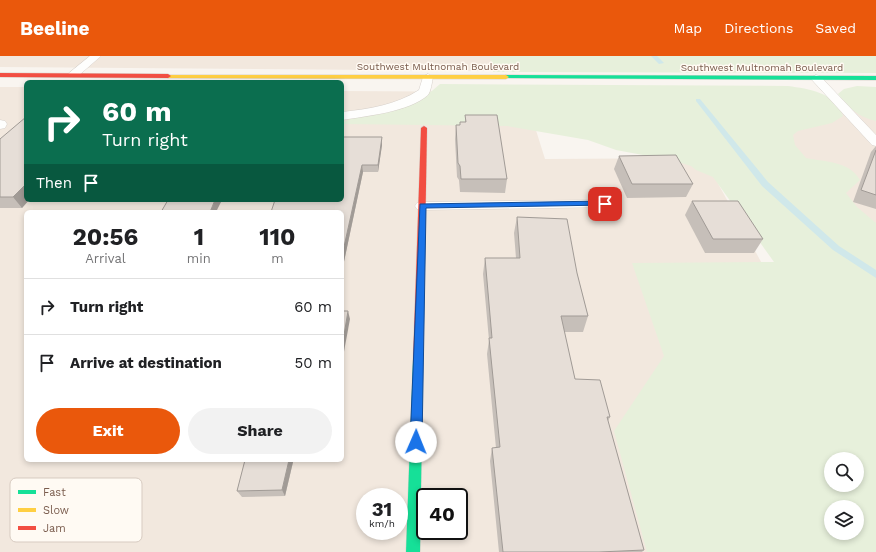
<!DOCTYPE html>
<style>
:root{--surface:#fff;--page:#f2f2f2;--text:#202124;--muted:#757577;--line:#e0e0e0;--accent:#ea580c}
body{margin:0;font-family:"Work Sans",sans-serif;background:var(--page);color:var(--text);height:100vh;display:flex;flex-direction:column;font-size:15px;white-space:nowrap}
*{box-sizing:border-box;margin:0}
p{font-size:13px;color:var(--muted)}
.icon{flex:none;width:22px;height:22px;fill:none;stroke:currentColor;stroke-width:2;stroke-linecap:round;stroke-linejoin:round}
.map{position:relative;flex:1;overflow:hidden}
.panel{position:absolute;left:24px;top:154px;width:320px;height:252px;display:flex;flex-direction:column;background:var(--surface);border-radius:6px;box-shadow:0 2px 6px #0003}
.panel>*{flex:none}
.banner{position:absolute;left:24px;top:24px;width:320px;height:122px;border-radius:6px;box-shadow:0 2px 6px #0003;background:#0b6e4f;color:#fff;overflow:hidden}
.controls{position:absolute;left:824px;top:396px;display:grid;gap:8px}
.controls a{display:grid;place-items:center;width:40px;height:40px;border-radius:50%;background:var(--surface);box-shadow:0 2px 6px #0003;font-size:20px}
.speed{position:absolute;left:356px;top:432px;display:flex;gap:8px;font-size:20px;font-weight:700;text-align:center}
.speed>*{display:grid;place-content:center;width:52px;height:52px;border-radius:50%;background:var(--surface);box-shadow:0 2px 6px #0003;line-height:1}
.speed small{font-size:10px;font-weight:400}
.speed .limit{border:2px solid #111;border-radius:6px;background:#fff;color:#111}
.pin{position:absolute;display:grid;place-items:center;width:34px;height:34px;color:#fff;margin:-17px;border-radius:8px;box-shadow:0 2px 6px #0006}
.me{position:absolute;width:44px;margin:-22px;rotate:1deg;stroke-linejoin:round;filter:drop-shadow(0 0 3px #0008)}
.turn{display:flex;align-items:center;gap:14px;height:84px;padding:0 12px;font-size:18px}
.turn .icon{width:52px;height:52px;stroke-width:2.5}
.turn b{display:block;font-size:28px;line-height:34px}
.then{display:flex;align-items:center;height:38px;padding:0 12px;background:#0003;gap:8px;font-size:15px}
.eta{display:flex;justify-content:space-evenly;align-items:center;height:68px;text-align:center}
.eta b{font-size:24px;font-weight:700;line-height:28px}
.primary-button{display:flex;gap:8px;margin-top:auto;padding:8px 12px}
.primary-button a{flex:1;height:46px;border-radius:24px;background:var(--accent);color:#fff;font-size:16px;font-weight:700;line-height:46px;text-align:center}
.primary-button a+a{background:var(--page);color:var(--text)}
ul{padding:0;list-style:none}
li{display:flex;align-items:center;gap:12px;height:56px;padding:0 12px;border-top:1px solid var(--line)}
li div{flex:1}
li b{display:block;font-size:15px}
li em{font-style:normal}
header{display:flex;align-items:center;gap:24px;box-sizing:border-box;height:56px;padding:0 20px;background:var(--accent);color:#fff}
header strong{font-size:19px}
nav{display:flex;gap:22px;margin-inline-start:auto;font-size:14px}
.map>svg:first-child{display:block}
</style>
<header>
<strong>Beeline</strong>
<nav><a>Map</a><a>Directions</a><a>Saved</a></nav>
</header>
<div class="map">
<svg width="876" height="496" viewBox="0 0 876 496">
<rect width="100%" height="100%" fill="#f9f5f0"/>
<g fill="#f2e8de" fill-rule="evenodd">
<path d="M 0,0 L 501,0 L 504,15 L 0,11 Z"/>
<path d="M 0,31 L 26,31 L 26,144 L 342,144 L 342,35 L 524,36 L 545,103 L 704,102 L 876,415 L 876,496 L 0,496 ZM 26,156 L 342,156 L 342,404 L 26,404 ZM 831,403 L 857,403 L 857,429 L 831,429 ZM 365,441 L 399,441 L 399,475 L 365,475 ZM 425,441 L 459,441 L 459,475 L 425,475 ZM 831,451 L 857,451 L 857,477 L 831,477 Z"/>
<path d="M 876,54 L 876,185 L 763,55 Z"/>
</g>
<g fill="#e7f0db" fill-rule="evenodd">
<path d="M 490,0 L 876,0 L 876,17 L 493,16 Z"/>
<path d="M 440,28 L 788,30 C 809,33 835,36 843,60 L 832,67 L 798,75 L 793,79 L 795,89 L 806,102 C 826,106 849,105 860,124 L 846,137 L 857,151 L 876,167 L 876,496 L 647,496 L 614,375 L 664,300 L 632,207 L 774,206 L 713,121 L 696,114 L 691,110 L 675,105 L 616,94 L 588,84 L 507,70 L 342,68 C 351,59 392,53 407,49 C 420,44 430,37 440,28 ZM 831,403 L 857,403 L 857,429 L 831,429 ZM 831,451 L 857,451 L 857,477 L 831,477 Z"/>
<path d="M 857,30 L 876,31 L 876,65 C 858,61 849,52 838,38 L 844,33 Z"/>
</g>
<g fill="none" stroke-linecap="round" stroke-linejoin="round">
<g fill="#d0e8ea" fill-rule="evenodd">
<path d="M 651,0 L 657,0 L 664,7 L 659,8 Z"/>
<path d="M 696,43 L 700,43 L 768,126 L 839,190 L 876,214 L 876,222 L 833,194 L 762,130 L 696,45 Z"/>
</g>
<defs>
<g id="lane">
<path d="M 90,0 L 101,0 L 77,21 L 69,21 L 68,19 L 69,17 Z"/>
<path d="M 428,18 L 433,21 C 432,26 431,35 428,39 C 409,56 366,60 342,64 L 342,56 C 369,53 396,49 419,34 L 423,21 Z"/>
<path d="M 816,19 L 820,20 L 876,79 L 876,90 L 872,89 L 812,24 L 811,22 Z"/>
<path d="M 605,144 L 610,145 L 612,148 L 610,151 L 422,154 L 417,153 L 415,150 L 417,147 L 422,146 Z"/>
</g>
<path id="street" d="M 0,64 L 5,65 L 7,68 L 5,72 L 0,73 Z"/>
<g id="fast">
<path d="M 506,19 L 876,20 L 876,24 L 504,22 L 503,21 Z"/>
<path d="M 418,301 L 422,302 L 423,305 L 420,496 L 406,496 L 413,305 L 414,302 Z"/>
</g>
<path id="slow" d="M 166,19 L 506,19 L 509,21 L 506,23 L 168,22 L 166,21 Z"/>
<g id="jam">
<path d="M 0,17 L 168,18 L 171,20 L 168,22 L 0,21 Z"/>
<path d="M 424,70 L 427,72 L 423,305 L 422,308 L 418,309 L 414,308 L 413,305 L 421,72 Z"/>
</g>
</defs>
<use href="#lane" stroke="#d7d1cb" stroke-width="1"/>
<use href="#street" stroke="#d7d1cb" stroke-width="1"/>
<use href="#fast" stroke="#d9d2cb" stroke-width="1"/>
<use href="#slow" stroke="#d9d2cb" stroke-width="1"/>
<use href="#jam" stroke="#d9d2cb" stroke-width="1"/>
<use href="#lane" fill="#fefefd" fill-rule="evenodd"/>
<use href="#street" fill="#fefefd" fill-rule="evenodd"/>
<use href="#fast" fill="#16e098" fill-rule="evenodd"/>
<use href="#slow" fill="#ffcf43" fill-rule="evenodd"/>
<use href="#jam" fill="#f24e42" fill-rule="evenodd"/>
</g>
<g fill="#c6bfb9">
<path d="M 465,59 L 507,123 L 505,137 L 460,136 L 459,124 L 457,121 L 455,83 L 456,69 L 460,69 L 460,66 L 465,66 Z"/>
<path d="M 342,81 L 382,81 L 382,89 L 378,116 L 363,116 L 342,215 Z"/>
<path d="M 0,83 L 26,144 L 29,144 L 22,152 L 0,152 Z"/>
<path d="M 876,90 L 876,153 L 853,146 L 871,96 Z"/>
<path d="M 619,100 L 693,128 L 686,141 L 627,142 L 614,113 Z"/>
<path d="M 692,145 L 763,183 L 754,197 L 705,197 L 685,159 Z"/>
<path d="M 517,161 L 577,217 L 588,260 L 583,276 L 564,276 L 575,323 L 610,361 L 608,365 L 644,494 L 642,496 L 499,496 L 490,405 L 492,392 L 496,392 L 487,298 L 489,284 L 483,218 L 485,202 L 516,202 L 514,177 Z"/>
<path d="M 245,404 L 303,404 L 302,406 L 293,406 L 285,440 L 242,441 L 237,435 Z"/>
</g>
<g fill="#a19b96">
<path d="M 382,81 L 382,89 L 378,116 L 378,109 Z"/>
<path d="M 362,109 L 363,116 L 342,215 L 342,200 Z"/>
<path d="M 26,128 L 26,144 L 29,144 L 22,152 L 13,141 Z"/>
<path d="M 215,144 L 222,144 L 216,156 L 210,156 Z"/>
<path d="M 348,255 L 350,263 L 343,301 L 342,295 L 342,291 Z"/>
<path d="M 289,404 L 291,404 L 293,406 L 285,440 L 282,434 Z"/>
</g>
<g fill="#e6ded7" stroke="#a19b96">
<path d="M 465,59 L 497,59 L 507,123 L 461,123 L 460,110 L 458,107 L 456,69 L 460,69 L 460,66 L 466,66 Z"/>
<path d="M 26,61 L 26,128 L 13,141 L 0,141 L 0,83 Z"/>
<path d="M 342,81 L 382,81 L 378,109 L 362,109 L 342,200 L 342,156 L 271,156 L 275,144 L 342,144 Z"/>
<path d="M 876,94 L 876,139 L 861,134 Z"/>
<path d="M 676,99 L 693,128 L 632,128 L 619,100 Z"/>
<path d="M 168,144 L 215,144 L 210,156 L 161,156 Z"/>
<path d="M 692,145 L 738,145 L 763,183 L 713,183 Z"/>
<path d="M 517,161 L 567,163 L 577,217 L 588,260 L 561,260 L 575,323 L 600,324 L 610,361 L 607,361 L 644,494 L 599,496 L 503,496 L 492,392 L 500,391 L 489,282 L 492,282 L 485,202 L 520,202 Z"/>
<path d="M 342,255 L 348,255 L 342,291 Z"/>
<path d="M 245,404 L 289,404 L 282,434 L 237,435 Z"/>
</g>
<path fill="#1a73e8" stroke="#114b97" d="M 605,145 L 609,148 L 608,149 L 426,152 L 422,386 L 420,390 L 416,391 L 412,390 L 410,386 L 420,148 Z"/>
<g text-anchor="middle" stroke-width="3" stroke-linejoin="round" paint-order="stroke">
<g font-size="10" fill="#7a5c4d" stroke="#fffaf3">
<text x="438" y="14">Southwest Multnomah Boulevard</text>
<text x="762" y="15">Southwest Multnomah Boulevard</text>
</g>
</g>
<rect x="10" y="422" width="132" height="64" rx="6" fill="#fffaf3" stroke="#d7cbc1" stroke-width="1"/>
<rect x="18" y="434" width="18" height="4" fill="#16e098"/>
<rect x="18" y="452" width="18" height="4" fill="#ffcf43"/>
<rect x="18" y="470" width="18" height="4" fill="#f24e42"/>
<g font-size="11" fill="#7a5c4d">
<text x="43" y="440">Fast</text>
<text x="43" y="458">Slow</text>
<text x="43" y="476">Jam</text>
</g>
</svg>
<div class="controls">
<a><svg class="icon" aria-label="search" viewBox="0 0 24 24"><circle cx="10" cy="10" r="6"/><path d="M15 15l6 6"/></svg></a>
<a><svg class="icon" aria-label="layers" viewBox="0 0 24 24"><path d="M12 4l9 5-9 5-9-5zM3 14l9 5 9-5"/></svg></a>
</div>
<div class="speed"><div>31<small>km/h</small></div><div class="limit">40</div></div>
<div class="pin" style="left:605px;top:148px;background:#d93025"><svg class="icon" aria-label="arrive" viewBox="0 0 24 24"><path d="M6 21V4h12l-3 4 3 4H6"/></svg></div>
<svg class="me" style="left:416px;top:386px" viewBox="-20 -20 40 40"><circle r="19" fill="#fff"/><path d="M0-13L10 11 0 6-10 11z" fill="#1a73e8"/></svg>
<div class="banner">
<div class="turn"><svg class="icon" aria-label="right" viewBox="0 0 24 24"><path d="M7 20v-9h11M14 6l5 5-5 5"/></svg><div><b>60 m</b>Turn right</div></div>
<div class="then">Then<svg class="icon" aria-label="arrive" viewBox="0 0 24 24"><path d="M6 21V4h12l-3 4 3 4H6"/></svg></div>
</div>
<section class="panel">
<div class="eta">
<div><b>20:56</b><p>Arrival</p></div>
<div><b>1</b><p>min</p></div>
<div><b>110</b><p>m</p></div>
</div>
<ul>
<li><svg class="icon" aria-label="right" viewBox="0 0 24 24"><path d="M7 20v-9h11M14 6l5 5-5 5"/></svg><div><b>Turn right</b></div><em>60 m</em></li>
<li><svg class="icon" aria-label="arrive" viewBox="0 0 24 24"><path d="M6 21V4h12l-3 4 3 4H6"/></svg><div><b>Arrive at destination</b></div><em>50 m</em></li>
</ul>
<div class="primary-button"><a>Exit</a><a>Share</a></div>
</section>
</div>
